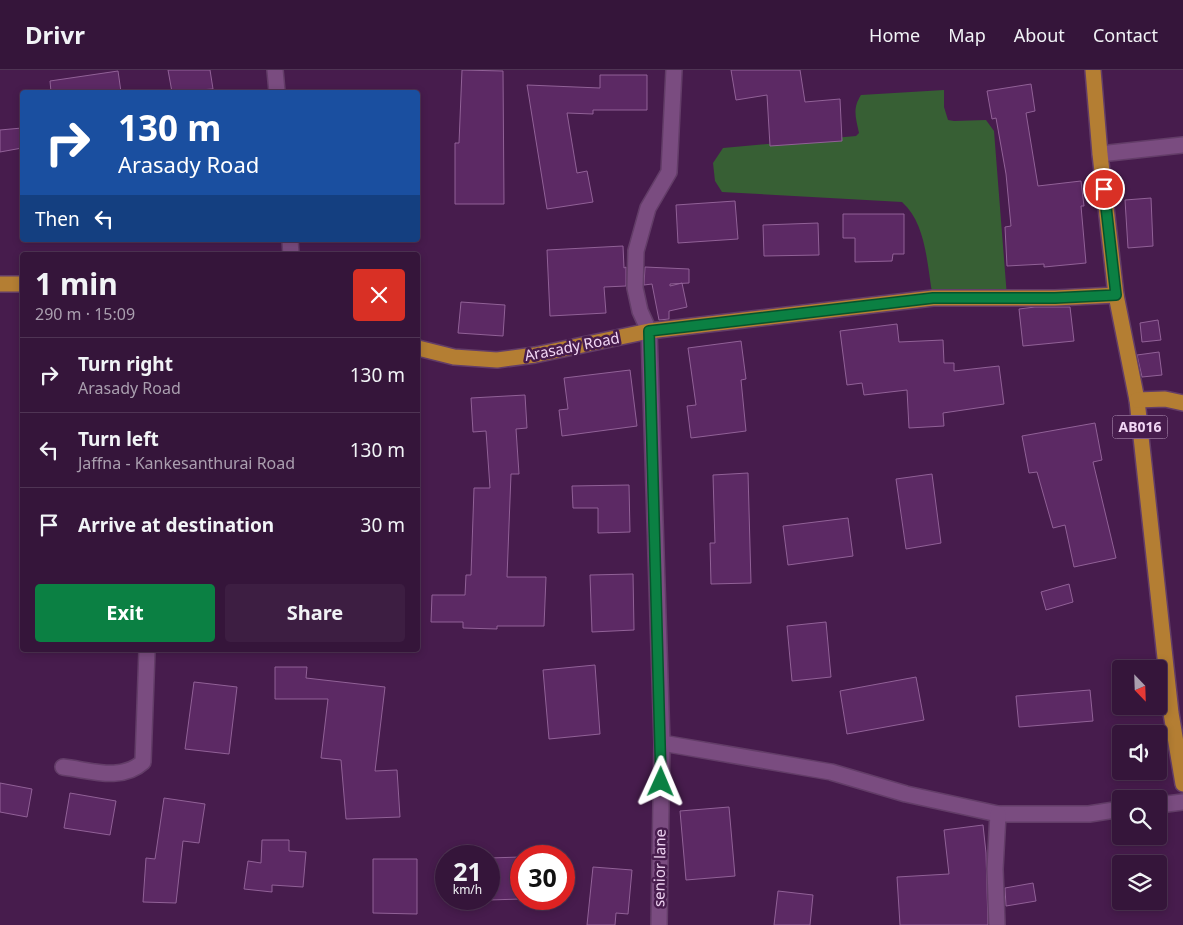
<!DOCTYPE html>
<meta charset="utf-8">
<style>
:root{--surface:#35153a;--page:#3d1e42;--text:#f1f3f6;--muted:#aa9faf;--line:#4f3454;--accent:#0b8043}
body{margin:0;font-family:"Noto Sans",sans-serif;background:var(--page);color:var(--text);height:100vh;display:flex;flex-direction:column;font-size:19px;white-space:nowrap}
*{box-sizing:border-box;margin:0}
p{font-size:16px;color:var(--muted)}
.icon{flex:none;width:28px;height:28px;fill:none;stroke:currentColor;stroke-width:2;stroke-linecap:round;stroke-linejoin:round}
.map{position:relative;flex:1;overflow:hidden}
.side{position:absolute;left:20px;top:182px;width:400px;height:400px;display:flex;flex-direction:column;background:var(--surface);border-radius:5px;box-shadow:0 2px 8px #0003,0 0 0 1px var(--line)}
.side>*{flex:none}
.hud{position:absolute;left:20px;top:20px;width:400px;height:152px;border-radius:5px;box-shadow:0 2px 8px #0003,0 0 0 1px var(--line);background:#1a4fa0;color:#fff;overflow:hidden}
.needle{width:32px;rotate:157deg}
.tools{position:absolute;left:1112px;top:590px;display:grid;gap:10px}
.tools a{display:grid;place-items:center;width:55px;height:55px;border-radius:5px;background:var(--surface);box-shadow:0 2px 8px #0003,0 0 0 1px var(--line);font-size:25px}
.speed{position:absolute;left:435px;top:775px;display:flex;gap:10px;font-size:25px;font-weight:700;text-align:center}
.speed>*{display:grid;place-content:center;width:65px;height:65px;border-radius:50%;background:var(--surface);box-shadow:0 2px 8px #0003,0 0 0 1px var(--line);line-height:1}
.speed small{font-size:12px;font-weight:400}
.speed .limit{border:8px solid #d22;background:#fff;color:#111}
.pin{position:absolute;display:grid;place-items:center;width:42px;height:42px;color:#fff;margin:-21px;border:2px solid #fff;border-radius:50%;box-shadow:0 1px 5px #0007}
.me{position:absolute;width:55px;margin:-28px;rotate:1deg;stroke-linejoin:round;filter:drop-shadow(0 0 4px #0008)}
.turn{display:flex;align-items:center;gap:18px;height:105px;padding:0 15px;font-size:22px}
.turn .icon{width:65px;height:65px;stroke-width:2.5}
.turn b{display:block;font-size:35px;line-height:42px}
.then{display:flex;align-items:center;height:48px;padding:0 15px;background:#0003;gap:10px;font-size:19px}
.round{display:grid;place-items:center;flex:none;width:52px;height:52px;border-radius:5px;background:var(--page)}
.summary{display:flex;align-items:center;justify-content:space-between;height:85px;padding:0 15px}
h1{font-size:30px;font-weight:700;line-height:38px}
.action{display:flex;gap:10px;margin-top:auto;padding:10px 15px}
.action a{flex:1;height:58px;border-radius:5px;background:var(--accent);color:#fff;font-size:20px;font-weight:700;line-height:58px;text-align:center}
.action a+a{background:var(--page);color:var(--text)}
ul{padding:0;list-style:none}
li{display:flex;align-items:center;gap:15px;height:75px;padding:0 15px;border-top:1px solid var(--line)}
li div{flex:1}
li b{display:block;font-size:19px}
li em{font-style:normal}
header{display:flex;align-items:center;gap:30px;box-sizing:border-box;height:70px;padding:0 25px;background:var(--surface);border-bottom:1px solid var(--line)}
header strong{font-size:24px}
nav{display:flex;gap:28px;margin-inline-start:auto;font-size:18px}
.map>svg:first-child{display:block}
</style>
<header>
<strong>Drivr</strong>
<nav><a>Home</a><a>Map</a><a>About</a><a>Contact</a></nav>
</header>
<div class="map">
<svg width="1183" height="855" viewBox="0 0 1183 855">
<rect width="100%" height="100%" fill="#471c4d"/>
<path fill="#375f34" d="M 944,20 L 944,37 L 948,50 L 954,51 L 986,50 L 994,61 L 1007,227 L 933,228 C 927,197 927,154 902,132 L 722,122 L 715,111 L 713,93 L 723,78 L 856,66 L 859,63 C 856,48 852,39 861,25 Z"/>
<g fill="#5c2964" stroke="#916197">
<path d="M 168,0 L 210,0 L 213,19 L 172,22 Z"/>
<path d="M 462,0 L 503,1 L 504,134 L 455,134 L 455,73 L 459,73 Z"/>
<path d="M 731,0 L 800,0 L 805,32 L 840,29 L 842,71 L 770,76 L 767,25 L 736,30 Z"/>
<path d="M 118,1 L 121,22 L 51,22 L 50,11 Z"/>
<path d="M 600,5 L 647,5 L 647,40 L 593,40 L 593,44 L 567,43 L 577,103 L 587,101 L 593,132 L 547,139 L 527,15 L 600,18 Z"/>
<path d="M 1031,14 L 1035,41 L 1026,43 L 1038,116 L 1081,111 L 1084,136 L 1081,136 L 1086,193 L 1044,197 L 1044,194 L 1007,196 L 1005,157 L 1011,156 L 1006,104 L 996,48 L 992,49 L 987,21 Z"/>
<path d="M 22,58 L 22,78 L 0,82 L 0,60 Z"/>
<path d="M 1151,128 L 1153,176 L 1128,178 L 1125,130 Z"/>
<path d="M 735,131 L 738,169 L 678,173 L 676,135 Z"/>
<path d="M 843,144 L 904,144 L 904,184 L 893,184 L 892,191 L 855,192 L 855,168 L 843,168 Z"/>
<path d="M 818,153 L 819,185 L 764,186 L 763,155 Z"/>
<path d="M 623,176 L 624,198 L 626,197 L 626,216 L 604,217 L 606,243 L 550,246 L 547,180 Z"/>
<path d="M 645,197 L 689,199 L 689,213 L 670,214 L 670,216 L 682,213 L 687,237 L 669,241 L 669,249 L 659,250 L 652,214 L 644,215 Z"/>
<path d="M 461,232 L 505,235 L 503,266 L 458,263 Z"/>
<path d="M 1035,237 L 1070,237 L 1074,271 L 1023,276 L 1019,239 Z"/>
<path d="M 1158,250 L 1161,270 L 1142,272 L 1140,253 Z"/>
<path d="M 897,254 L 899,272 L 943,270 L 944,293 L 954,293 L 954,301 L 999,296 L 1004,334 L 943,343 L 944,356 L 909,358 L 907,320 L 864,325 L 862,313 L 847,315 L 840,261 Z"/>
<path d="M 741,271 L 746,309 L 741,310 L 746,361 L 691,368 L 687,336 L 696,335 L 688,278 Z"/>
<path d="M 1159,282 L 1162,305 L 1142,307 L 1137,285 Z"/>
<path d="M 630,300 L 637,356 L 562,366 L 559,340 L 568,339 L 564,308 Z"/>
<path d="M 525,325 L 527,358 L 516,359 L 519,404 L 511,404 L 507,507 L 546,507 L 544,556 L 497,556 L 497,559 L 463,558 L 463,552 L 431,552 L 432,525 L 465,525 L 466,505 L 471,505 L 474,418 L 490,418 L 486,361 L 473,362 L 471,328 Z"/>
<path d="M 1095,353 L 1102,390 L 1093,392 L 1116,488 L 1074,497 L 1065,455 L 1053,458 L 1037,402 L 1029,403 L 1022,366 Z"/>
<path d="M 748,403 L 751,513 L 711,514 L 710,473 L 715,473 L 713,405 Z"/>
<path d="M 932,404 L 941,473 L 906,479 L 896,409 Z"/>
<path d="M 629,415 L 630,462 L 598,463 L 598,438 L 573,438 L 572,416 Z"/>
<path d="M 848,448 L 853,486 L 788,495 L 783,456 Z"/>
<path d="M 633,504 L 634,560 L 592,562 L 590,505 Z"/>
<path d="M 1069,514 L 1073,532 L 1046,540 L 1041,522 Z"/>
<path d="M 826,552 L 831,607 L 792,611 L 787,556 Z"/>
<path d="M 595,595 L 600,664 L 549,669 L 543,600 Z"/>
<path d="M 275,597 L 307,597 L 306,608 L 385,617 L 375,701 L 397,700 L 400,747 L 346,749 L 341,690 L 321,688 L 328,629 L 275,629 Z"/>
<path d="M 916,607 L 924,650 L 847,664 L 840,621 Z"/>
<path d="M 194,612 L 237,617 L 229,684 L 185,679 Z"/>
<path d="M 1090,620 L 1093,651 L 1019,657 L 1016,626 Z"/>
<path d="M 0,713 L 32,719 L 27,747 L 0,742 Z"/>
<path d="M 70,723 L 116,731 L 110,765 L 64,758 Z"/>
<path d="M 164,728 L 205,734 L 199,773 L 183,771 L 176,833 L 143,832 L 146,788 L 155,789 Z"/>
<path d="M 729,737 L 735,806 L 686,810 L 680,741 Z"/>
<path d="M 983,755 L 986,783 L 988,855 L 900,855 L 897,807 L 949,804 L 944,760 Z"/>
<path d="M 262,770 L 289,770 L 289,781 L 306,782 L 303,817 L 272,815 L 272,822 L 244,819 L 248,791 L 261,793 Z"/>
<path d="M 521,787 L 521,829 L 489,830 L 489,788 Z"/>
<path d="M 373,789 L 417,789 L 417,844 L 373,843 Z"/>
<path d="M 593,797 L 632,800 L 628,844 L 616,843 L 615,855 L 587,855 Z"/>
<path d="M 1033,813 L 1036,831 L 1006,836 L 1005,818 Z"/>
<path d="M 778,821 L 813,825 L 810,855 L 774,855 Z"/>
</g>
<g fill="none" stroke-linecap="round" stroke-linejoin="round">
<defs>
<g id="minor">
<path d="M 275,0 L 277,22"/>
<path d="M 1100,84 L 1183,75"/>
<path d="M 290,170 L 291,185"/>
<path d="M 662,673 L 831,702 L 906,724 L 998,744 L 1089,744 L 1121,739"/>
<path d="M 63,697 C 90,700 121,712 143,692 L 147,580"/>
<path d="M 1159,735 L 1183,732"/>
<path d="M 659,855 L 662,673 L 649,261 L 640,241 L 635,218 L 636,181 L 648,138 L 669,102 L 674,0"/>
<path d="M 997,855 L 995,799 L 998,744"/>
</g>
<g id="major">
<path d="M 1093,0 L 1100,84 L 1116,225 L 1137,330 L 1171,643 L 1183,714"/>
<path d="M 0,214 L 22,214"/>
<path d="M 418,278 L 454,287 L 497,290 L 535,285 L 649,261 L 933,228 L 1055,228 L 1116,225"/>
<path d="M 1137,330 L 1165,329 L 1183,333"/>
</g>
</defs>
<use href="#minor" stroke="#633d68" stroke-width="18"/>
<use href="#major" stroke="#633d68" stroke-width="18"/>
<use href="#minor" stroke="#7a4c80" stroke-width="15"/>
<use href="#major" stroke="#b47e33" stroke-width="15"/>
</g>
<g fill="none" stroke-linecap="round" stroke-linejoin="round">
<defs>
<path id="route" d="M 661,712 L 649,261 L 933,228 L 1055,228 L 1116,225 L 1104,119"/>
</defs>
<use href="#route" stroke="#07532c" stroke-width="12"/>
<use href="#route" stroke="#0b8043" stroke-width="9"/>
</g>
<g text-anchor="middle" stroke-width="5" stroke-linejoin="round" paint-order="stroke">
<rect fill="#471c4d" stroke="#be9ec2" stroke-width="1" x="1112.5" y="345.5" width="55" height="23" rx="4"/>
<g font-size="14" font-weight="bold" fill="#f1d6f4">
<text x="1140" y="362">AB016</text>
</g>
<g font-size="15" fill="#f1d6f4" stroke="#471c4d">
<text transform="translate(572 277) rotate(-11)" y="5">Arasady Road</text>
<text transform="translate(660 798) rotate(-89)" y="5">senior lane</text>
</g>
</g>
</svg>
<div class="tools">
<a><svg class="needle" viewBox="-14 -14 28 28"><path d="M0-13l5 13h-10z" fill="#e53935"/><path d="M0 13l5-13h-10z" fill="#aa9faf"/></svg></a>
<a><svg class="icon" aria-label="sound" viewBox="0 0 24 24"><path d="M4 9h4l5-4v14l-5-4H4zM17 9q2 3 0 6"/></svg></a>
<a><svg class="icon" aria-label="search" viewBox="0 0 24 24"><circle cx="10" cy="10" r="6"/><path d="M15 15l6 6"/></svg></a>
<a><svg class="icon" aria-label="layers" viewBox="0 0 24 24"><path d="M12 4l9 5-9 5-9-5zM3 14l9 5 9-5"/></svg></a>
</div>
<div class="speed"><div>21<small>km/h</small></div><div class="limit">30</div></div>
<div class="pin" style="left:1104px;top:119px;background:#d93025"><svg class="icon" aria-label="arrive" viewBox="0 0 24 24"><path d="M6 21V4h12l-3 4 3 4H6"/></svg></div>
<svg class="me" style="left:661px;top:712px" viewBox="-20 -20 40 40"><path d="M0-17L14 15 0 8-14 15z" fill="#0b8043" stroke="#fff" stroke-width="4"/></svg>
<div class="hud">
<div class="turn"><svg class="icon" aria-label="right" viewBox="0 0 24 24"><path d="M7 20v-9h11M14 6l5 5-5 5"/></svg><div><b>130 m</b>Arasady Road</div></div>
<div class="then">Then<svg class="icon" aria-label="left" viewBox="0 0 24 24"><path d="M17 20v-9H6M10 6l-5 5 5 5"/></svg></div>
</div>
<section class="side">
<div class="summary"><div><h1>1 min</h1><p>290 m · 15:09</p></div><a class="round" style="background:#d93025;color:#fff"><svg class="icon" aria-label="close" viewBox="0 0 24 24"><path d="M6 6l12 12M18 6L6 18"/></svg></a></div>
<ul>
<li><svg class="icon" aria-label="right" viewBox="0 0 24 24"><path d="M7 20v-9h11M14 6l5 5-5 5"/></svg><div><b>Turn right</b><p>Arasady Road</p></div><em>130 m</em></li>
<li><svg class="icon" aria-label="left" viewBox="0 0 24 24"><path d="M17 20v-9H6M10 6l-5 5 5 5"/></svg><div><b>Turn left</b><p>Jaffna - Kankesanthurai Road</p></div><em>130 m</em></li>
<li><svg class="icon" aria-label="arrive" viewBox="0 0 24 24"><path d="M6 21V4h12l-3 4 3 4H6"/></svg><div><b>Arrive at destination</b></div><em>30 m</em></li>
</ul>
<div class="action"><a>Exit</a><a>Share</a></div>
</section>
</div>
